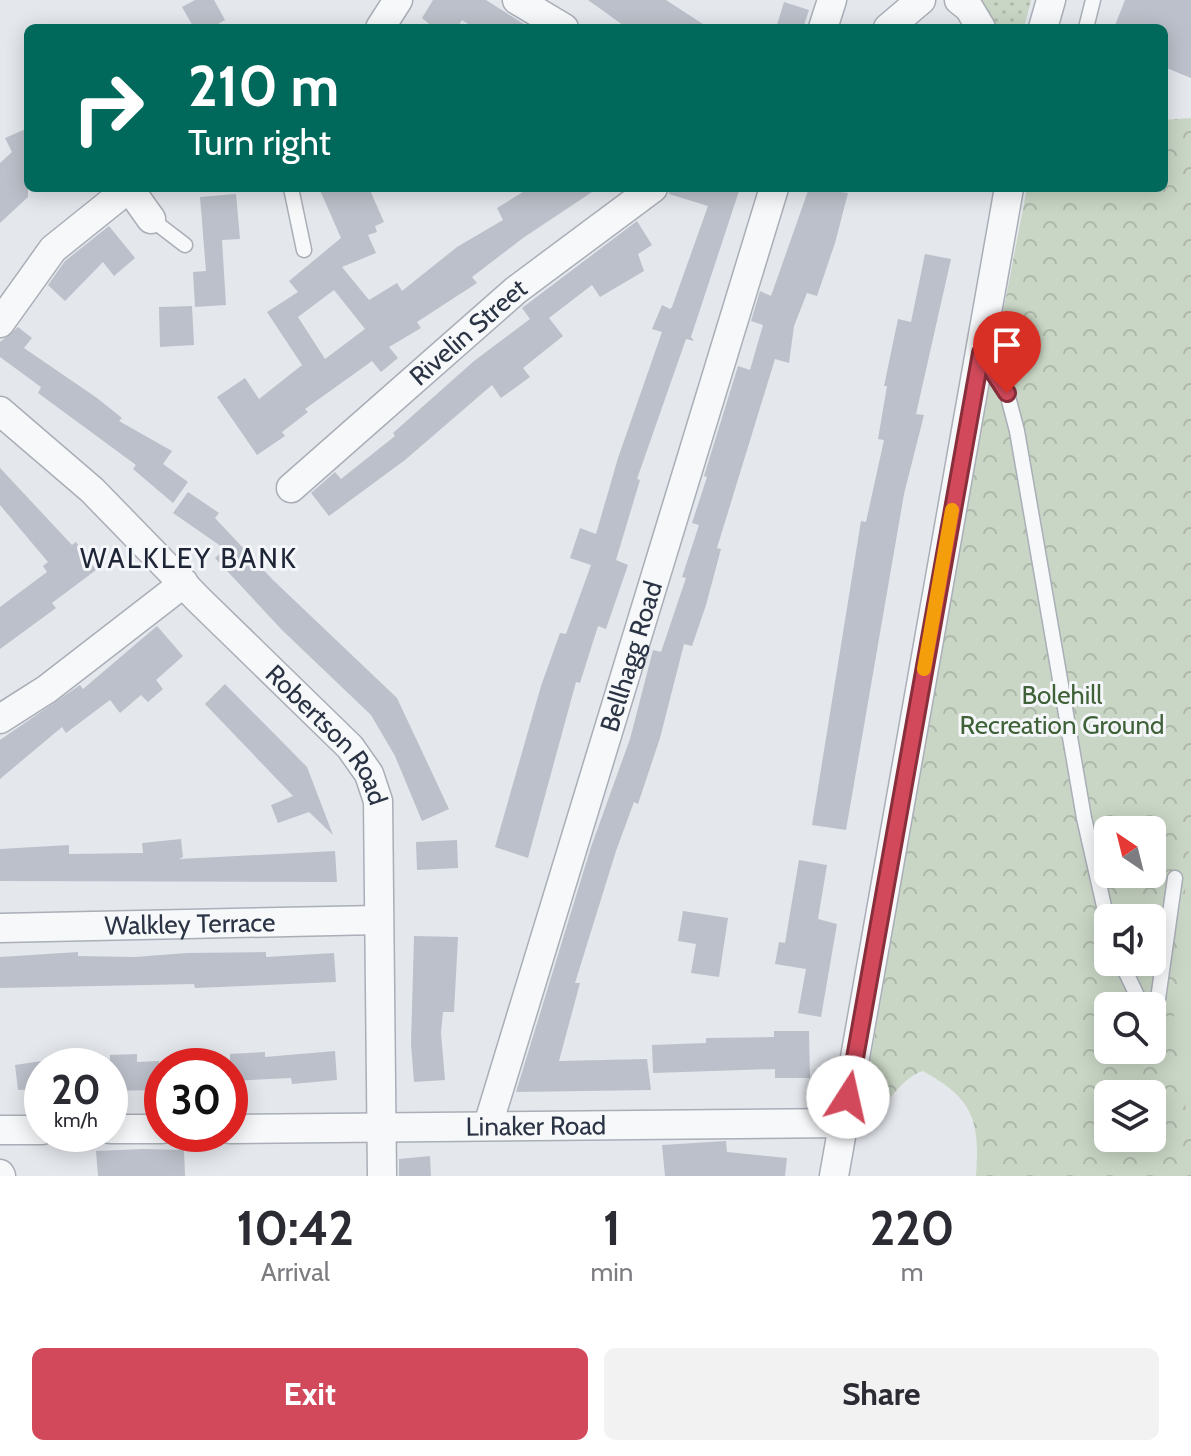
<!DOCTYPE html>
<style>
:root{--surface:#fff;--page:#f2f2f3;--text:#2b2b33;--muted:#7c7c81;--accent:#d1495b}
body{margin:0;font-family:Cabin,sans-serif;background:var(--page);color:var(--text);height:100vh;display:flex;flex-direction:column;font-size:30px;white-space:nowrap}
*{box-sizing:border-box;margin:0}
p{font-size:26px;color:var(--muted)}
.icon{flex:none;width:44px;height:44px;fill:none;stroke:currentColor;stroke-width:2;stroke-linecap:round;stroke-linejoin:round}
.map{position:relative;height:1176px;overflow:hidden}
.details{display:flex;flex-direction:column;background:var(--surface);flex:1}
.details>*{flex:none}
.top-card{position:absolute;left:24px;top:24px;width:1144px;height:168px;border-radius:12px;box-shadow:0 4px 20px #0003;background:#00695c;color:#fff;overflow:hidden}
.needle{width:52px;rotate:325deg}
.controls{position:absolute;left:1094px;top:816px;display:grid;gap:16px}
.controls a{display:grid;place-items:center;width:72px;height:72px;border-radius:12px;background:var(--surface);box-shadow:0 4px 20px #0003;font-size:40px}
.speed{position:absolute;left:24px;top:1048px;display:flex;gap:16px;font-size:40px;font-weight:700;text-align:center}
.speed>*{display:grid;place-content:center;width:104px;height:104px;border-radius:50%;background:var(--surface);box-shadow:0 4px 20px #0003;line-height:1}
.speed small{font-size:20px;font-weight:400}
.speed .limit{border:12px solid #d22;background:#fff;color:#111}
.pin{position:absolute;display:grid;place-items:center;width:68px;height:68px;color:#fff;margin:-82px -34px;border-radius:50% 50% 50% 0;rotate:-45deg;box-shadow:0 0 8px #0007}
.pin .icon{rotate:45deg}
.me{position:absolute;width:88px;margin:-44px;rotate:10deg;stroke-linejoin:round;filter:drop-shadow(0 0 6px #0008)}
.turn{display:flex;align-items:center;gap:28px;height:168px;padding:0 32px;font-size:36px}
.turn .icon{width:104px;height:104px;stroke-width:2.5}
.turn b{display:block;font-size:56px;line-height:68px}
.eta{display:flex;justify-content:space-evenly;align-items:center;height:136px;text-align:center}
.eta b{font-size:48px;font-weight:800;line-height:56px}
.cta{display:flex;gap:16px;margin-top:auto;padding:16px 32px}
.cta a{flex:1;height:92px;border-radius:12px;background:var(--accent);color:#fff;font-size:32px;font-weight:800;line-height:92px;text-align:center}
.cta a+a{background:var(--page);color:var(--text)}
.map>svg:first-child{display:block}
</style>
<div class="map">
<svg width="1191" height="1176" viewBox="0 0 1191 1176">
<defs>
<pattern id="grass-dots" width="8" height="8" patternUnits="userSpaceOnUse" patternTransform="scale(2)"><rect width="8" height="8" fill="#c9d6c5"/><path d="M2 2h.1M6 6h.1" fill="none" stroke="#adb8ab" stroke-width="1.8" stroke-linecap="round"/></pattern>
<pattern id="park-crowns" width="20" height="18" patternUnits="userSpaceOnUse" patternTransform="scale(2)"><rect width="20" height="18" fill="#c9d6c5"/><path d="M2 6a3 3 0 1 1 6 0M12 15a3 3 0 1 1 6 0" fill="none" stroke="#adb8ab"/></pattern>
</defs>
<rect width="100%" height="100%" fill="#e4e7ec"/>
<path fill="url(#grass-dots)" d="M 979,0 L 1031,0 L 1024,28 L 993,28 Z"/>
<path fill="url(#park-crowns)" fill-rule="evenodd" d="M 1191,118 L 1191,1176 L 976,1176 C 980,1121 974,1099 923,1071 C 896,1079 887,1114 860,1120 L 969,489 L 1027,188 L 1164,188 L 1164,120 ZM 1108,830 L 1152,830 L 1152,874 L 1108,874 ZM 1108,918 L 1152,918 L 1152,962 L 1108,962 ZM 1108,1006 L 1152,1006 L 1152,1050 L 1108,1050 ZM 1108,1094 L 1152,1094 L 1152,1138 L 1108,1138 Z"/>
<path fill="#c9d6c5" d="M 1191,826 L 1191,1140 L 1173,1029 Z"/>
<g fill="#bbc0ca" fill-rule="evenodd">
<path d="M 195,0 L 214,0 L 225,20 L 211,28 L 194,28 L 182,7 Z"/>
<path d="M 433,0 L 486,0 L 530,28 L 474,28 L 462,20 L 457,28 L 434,28 L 422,18 Z"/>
<path d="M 588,0 L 666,0 L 709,28 L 627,28 Z"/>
<path d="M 1125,0 L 1191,0 L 1191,78 L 1164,67 L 1164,28 L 1114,28 Z"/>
<path d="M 784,2 L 809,10 L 803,28 L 776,28 Z"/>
<path d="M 28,128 L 28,197 L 0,223 L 0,163 L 12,152 L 5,138 Z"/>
<path d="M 319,188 L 369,188 L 384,222 L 375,226 L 377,232 L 368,235 L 376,253 L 342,267 L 369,300 L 397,283 L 402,291 L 457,247 L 503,220 L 497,208 L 529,188 L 598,188 L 523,238 L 472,277 L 477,283 L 417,322 L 421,328 L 389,347 L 398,358 L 381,372 L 372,361 L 305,409 L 308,412 L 282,432 L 285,436 L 257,455 L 217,397 L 245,378 L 259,399 L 302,365 L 267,312 L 298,292 L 289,281 L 341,238 ZM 334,290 L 365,329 L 325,359 L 298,317 Z"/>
<path d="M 670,188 L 743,188 L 739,191 L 691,337 L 694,341 L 686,339 L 637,479 L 640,480 L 616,560 L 628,565 L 606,629 L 598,626 L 580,683 L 576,682 L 528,858 L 495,847 L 541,686 L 560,633 L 566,634 L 591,565 L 570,558 L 580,528 L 596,534 L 618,458 L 662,332 L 652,329 L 662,305 L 670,309 L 672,307 L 708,206 L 669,194 Z"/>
<path d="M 809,188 L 848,193 L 835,243 L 817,296 L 807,293 L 794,326 L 789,363 L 775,359 L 717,548 L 721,549 L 706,605 L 692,646 L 684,644 L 660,738 L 638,804 L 634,802 L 616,851 L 575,983 L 580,983 L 559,1061 L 647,1059 L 651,1090 L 516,1092 L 591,847 L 630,739 L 653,650 L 661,652 L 686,578 L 682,577 L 699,525 L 692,523 L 707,477 L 704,476 L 738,366 L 750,370 L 763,325 L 751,321 L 760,291 L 771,296 Z"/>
<path d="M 236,194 L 240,239 L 222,240 L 226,305 L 195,307 L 193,272 L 206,271 L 200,197 Z"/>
<path d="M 637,221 L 652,245 L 638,254 L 644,271 L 600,297 L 592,285 L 549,318 L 563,336 L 523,368 L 530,377 L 501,398 L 492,385 L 405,460 L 329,516 L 311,493 L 335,472 L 341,479 L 395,436 L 393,433 L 474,361 L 530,319 L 522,308 Z"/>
<path d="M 109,226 L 135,258 L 114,276 L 103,262 L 65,301 L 48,285 L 65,261 Z"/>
<path d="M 925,254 L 951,259 L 916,414 L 924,415 L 904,494 L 846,830 L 812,825 L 861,521 L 866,522 L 884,440 L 878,439 L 887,386 L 884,386 L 898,319 L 911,322 Z"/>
<path d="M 192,306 L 194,345 L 160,347 L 159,307 Z"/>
<path d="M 18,327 L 32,338 L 24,348 L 97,398 L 122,418 L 119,421 L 172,451 L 163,464 L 188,482 L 173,503 L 133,469 L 136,465 L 38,393 L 41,387 L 0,357 L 0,342 Z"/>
<path d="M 0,468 L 72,545 L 76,542 L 96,570 L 52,603 L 56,608 L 0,649 L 0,607 L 47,572 L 43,566 L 48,562 L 0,505 Z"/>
<path d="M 188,492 L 219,513 L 215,518 L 273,580 L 397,698 L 449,809 L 422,821 L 395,756 L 371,715 L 282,630 L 215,558 L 225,549 L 173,513 Z"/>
<path d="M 157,626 L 183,656 L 156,680 L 163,689 L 148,702 L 141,695 L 120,713 L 110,700 L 66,733 L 62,727 L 0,779 L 0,740 L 80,685 L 83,689 Z"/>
<path d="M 225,684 L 307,767 L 333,835 L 309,812 L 278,823 L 271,805 L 293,796 L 205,704 Z"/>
<path d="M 181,839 L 183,857 L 179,859 L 335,851 L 337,882 L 0,881 L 0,849 L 69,845 L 69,854 L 143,853 L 142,843 Z"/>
<path d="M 457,840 L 458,868 L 417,870 L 416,842 Z"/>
<path d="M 799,860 L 827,865 L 818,919 L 837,924 L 821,1017 L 798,1013 L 806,969 L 775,964 L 779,942 L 785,943 Z"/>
<path d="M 683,911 L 728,918 L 719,977 L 691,973 L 696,944 L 678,941 Z"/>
<path d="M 414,936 L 458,937 L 454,1012 L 443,1012 L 441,1033 L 445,1080 L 414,1082 L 411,1044 Z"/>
<path d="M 78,952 L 78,956 L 135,957 L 187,953 L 266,952 L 266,957 L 334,953 L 336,982 L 195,988 L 194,984 L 0,988 L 0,957 Z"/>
<path d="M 774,1031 L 809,1031 L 810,1078 L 775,1078 L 775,1069 L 653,1073 L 652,1045 L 706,1043 L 706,1038 L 774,1037 Z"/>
<path d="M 335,1051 L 337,1080 L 292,1084 L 291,1078 L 230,1081 L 230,1054 L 265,1052 L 265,1057 Z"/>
<path d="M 137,1054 L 137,1062 L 159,1061 L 160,1090 L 110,1091 L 110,1055 Z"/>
<path d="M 42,1061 L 42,1089 L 18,1090 L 15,1065 Z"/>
<path d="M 726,1141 L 727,1152 L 787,1158 L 785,1176 L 665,1176 L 662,1145 Z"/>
<path d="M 143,1149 L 184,1150 L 185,1176 L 98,1176 L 96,1151 Z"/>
<path d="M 430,1156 L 431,1176 L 399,1176 L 399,1159 Z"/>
</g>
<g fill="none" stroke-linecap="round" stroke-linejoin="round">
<defs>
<g id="lane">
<path d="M 1086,28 L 1093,0"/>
<path d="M 291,188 L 304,250"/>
<path d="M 151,219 L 185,245"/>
<path d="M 981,354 L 1007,393 L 1017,431 L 1084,818 L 1108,924"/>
<path d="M 1121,962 L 1142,1006"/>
<path d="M 1152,1009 L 1158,999 L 1175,878"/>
</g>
<g id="street">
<path d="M 517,0 L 564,28"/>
<path d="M 959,0 L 969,8 L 981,28"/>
<path d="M 380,28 L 398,0"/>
<path d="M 823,28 L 832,0"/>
<path d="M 888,28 L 921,0"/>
<path d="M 1043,28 L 1051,0"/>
<path d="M 129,188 L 151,219"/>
<path d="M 0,323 L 53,249 L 129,188"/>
<path id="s1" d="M 0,411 L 92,490 L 199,600 L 350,747 L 369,774 L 378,801 L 382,1176"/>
<path id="s2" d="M 291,488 L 516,290 L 653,188"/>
<path d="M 0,719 L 47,689 L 184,583"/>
<path id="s3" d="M 0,928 L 378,920"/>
<path id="s4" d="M 488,1125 L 774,188"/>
<path d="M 110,1129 L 162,1129"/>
<path id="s5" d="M 230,1129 L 843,1123"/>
<path d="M 0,1130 L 42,1130"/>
<path d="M 0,1174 L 1,1176"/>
<path d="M 834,1176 L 1009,188"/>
</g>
</defs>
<use href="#lane" stroke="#a9aeb7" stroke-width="17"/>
<use href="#street" stroke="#a9aeb7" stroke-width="31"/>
<use href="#lane" stroke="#f7f8fa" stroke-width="14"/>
<use href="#street" stroke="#f7f8fa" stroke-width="28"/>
</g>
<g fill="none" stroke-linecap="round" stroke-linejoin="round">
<defs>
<path id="route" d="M 848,1097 L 981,353 L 1007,393"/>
</defs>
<use href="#route" stroke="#882f3b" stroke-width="20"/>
<use href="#route" stroke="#d1495b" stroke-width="14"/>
<path stroke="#f59e0b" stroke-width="14" d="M 924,669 L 952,510"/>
</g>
<g text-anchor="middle" stroke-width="6" stroke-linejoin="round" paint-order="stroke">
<g font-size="26" fill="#2b3445" stroke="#f4f6f9">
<text dy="9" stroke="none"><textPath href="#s2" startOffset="236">Rivelin Street</textPath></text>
<text dy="9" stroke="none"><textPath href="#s4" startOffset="490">Bellhagg Road</textPath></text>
<text dy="9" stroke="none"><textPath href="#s1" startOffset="462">Robertson Road</textPath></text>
<text dy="9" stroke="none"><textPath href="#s3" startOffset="190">Walkley Terrace</textPath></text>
<text dy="9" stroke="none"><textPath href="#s5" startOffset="306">Linaker Road</textPath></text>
</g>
<g font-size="26" fill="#3f6138" stroke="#f4f6f9">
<text x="1062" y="704">Bolehill<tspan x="1062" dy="30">Recreation Ground</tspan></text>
</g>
<g font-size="28" letter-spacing="2" fill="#1d2536" stroke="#f4f6f9">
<text x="189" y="568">WALKLEY BANK</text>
</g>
</g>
</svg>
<div class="controls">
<a><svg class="needle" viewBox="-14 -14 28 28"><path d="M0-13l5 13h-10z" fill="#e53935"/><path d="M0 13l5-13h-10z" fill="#7c7c81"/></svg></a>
<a><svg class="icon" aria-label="sound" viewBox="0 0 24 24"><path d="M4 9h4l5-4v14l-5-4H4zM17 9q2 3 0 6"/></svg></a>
<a><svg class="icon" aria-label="search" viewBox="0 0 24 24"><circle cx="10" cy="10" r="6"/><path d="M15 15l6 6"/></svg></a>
<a><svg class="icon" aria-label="layers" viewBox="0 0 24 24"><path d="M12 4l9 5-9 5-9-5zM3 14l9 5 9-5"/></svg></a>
</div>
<div class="speed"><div>20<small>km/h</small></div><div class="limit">30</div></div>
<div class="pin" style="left:1007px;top:393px;background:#d93025"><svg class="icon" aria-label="arrive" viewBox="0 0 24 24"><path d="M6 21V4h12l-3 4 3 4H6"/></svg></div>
<svg class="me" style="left:848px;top:1097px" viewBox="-20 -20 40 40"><circle r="19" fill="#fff"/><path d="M0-13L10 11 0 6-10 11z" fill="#d1495b"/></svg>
<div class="top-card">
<div class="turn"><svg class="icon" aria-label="right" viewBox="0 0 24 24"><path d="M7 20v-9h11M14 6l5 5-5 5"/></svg><div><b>210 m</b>Turn right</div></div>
</div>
</div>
<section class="details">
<div class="eta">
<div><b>10:42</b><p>Arrival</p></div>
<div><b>1</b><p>min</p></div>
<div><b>220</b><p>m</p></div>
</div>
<div class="cta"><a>Exit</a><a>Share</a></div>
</section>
